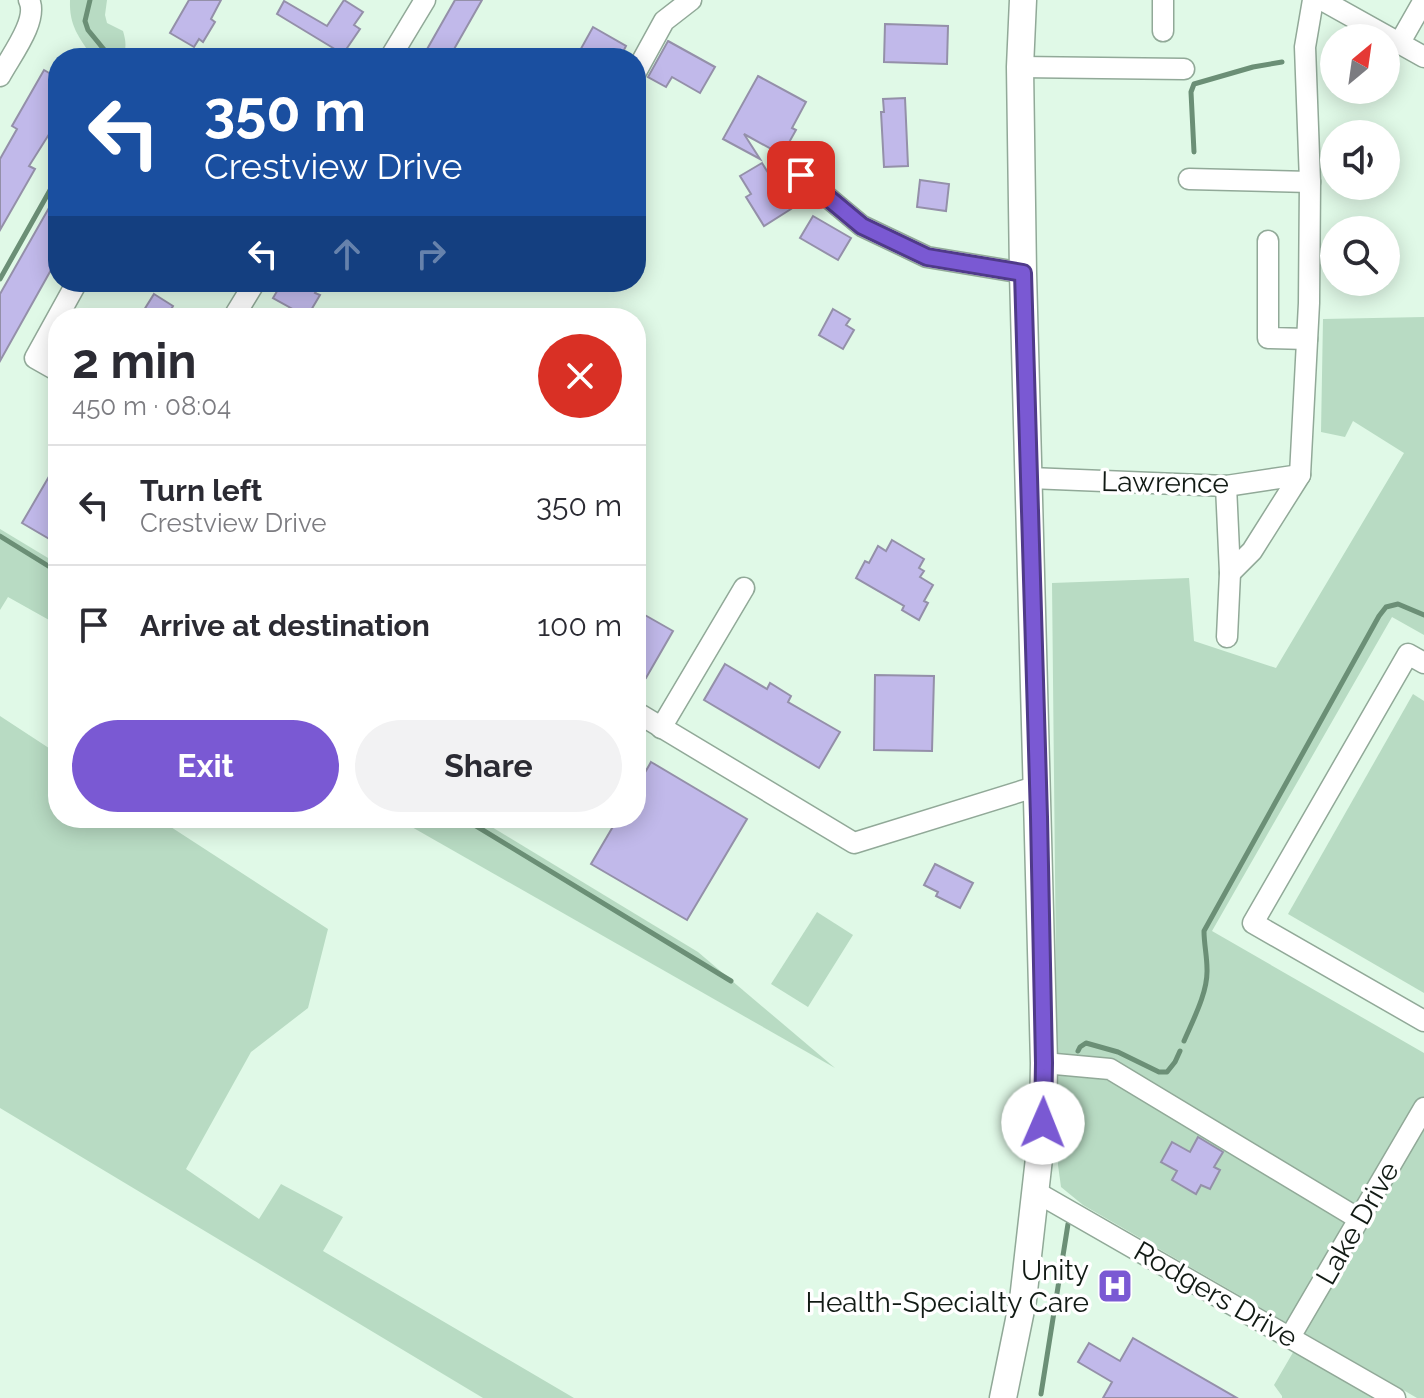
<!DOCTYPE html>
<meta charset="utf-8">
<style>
:root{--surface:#fff;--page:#f2f2f3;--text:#2b2b33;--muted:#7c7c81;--line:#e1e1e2;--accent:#7a59d3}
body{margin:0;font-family:Raleway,sans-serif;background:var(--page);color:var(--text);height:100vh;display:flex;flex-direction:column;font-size:30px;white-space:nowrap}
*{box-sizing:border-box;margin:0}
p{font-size:26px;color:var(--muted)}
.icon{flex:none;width:44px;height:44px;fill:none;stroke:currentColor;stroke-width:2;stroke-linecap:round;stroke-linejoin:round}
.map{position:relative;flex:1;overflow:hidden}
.side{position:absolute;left:48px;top:308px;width:598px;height:520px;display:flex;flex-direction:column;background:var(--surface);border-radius:32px;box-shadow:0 4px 20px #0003}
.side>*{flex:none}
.top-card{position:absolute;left:48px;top:48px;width:598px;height:244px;border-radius:32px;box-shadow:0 4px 20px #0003;background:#1a4fa0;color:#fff;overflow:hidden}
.needle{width:52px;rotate:29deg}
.fabs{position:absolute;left:1320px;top:24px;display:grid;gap:16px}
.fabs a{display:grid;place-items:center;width:80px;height:80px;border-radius:50%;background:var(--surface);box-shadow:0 4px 20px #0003;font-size:40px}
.pin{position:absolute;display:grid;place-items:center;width:68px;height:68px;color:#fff;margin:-34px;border-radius:16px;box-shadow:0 4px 12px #0006}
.me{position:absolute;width:88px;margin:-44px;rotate:1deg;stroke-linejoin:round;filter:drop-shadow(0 0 6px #0008)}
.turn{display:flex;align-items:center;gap:28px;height:168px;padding:0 24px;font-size:36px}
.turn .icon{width:104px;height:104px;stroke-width:2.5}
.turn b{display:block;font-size:56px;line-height:68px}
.lanes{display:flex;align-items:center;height:76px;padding:0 24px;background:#0003;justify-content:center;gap:40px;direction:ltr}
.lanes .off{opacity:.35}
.round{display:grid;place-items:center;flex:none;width:84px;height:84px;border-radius:42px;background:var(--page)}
.summary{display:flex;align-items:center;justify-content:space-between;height:136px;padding:0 24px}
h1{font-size:48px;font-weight:700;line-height:60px}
.button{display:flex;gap:16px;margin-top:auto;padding:16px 24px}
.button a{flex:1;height:92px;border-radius:48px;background:var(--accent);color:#fff;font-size:32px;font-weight:700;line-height:92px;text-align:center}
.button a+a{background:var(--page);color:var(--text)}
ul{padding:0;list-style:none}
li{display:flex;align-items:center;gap:24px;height:120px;padding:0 24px;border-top:2px solid var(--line)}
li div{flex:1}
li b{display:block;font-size:30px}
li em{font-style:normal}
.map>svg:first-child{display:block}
</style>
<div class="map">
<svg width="1424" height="1398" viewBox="0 0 1424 1398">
<rect width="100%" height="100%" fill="#e0f9e7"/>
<g fill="#b8dbc3">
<path d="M 70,0 L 107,0 L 105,15 L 107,23 L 123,31 C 126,41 127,49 122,58 L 93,58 C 79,37 69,26 70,0 Z"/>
<path d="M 1424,317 L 1424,635 L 1392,617 L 1212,931 L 1424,1053 L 1424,1398 L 1417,1398 L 1083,1205 L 1061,1187 L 1058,1165 L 1052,583 L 1189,578 L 1194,641 L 1276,668 L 1404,453 L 1353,421 L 1345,437 L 1321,432 L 1323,319 Z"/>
<path d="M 0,529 L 58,564 L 58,625 L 8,597 L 0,610 Z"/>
<path d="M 1413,694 L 1424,701 L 1424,993 L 1288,914 Z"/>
<path d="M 0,716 L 58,754 L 58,818 L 157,818 L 328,929 L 308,1008 L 251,1052 L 186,1169 L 259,1219 L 281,1184 L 343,1217 L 323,1251 L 574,1398 L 483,1398 L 0,1108 Z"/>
<path d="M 396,818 L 477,818 L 698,952 L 835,1068 Z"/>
<path d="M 817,912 L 853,935 L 808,1007 L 771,984 Z"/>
<path d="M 1295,1349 L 1380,1398 L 1282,1398 L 1282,1396 L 1274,1385 Z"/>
</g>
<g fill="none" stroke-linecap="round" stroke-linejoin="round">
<g stroke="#6b8f76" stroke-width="5">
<path d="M 90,0 L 85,21 L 88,30 L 111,58"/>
<path d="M 1194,152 L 1191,92 L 1194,84 L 1253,67 L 1282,62"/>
<path d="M 0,279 L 58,176"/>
<path d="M 0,536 L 58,572"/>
<path d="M 463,818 L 731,981"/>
<path d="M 1184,1041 C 1193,1020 1208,992 1207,969 C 1207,956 1204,944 1204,931 L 1379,616 L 1386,607 L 1398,604 L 1424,615"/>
<path d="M 1078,1051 L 1080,1047 L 1086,1043 L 1118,1052 L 1159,1072 L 1167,1072 L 1175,1062 L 1180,1051"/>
<path d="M 1041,1394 L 1068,1224"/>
</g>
</g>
<g fill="#c1b9ea" stroke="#9490a9" stroke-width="2">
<path d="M 189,0 L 221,0 L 211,19 L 215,22 L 203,42 L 199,39 L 194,47 L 170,33 Z"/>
<path d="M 344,0 L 363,12 L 354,25 L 360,29 L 343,54 L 277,14 L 284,1 L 327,26 Z"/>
<path d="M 455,0 L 482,0 L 449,58 L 422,58 Z"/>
<path d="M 885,24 L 948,26 L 947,64 L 884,62 Z"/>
<path d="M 593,27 L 626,46 L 620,58 L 585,58 L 578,54 Z"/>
<path d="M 668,41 L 715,67 L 700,93 L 672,77 L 666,87 L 648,77 Z"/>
<path d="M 44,70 L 58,78 L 58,120 L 29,166 L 35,169 L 0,230 L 0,159 L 17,129 L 12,126 Z"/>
<path d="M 758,76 L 806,102 L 792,128 L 796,130 L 782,155 L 744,134 L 760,159 L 723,139 Z"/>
<path d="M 905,98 L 908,166 L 884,167 L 881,112 L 884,112 L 883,99 Z"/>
<path d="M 762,163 L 791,209 L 764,226 L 746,197 L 751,194 L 740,176 Z"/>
<path d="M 920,180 L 949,184 L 946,211 L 917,207 Z"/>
<path d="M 58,192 L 58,251 L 53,259 L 56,261 L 0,361 L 0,294 Z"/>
<path d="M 813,216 L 851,238 L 838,260 L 800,238 Z"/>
<path d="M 289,282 L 321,282 L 315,293 L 320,295 L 307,317 L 273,298 L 280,286 L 286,289 Z"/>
<path d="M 154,294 L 173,306 L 166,318 L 139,318 Z"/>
<path d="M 833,309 L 850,319 L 846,325 L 854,330 L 843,349 L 819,335 Z"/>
<path d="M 58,461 L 58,544 L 22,523 Z"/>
<path d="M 892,540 L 924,559 L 919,568 L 924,571 L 920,577 L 933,585 L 924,601 L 928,603 L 919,620 L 902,610 L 904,606 L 856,578 L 865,561 L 869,563 L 878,546 L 886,551 Z"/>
<path d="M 636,610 L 673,631 L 646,678 L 636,673 Z"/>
<path d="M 725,664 L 767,689 L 770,683 L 791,696 L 788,702 L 840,732 L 819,768 L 704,700 Z"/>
<path d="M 875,675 L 934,676 L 932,751 L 874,750 Z"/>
<path d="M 651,762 L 747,819 L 687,920 L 591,864 L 618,818 L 636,818 L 636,788 Z"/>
<path d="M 935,864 L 973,883 L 960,908 L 936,896 L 938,892 L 924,885 Z"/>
<path d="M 1198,1137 L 1223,1152 L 1214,1167 L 1220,1170 L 1210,1189 L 1201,1185 L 1196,1194 L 1172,1180 L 1177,1171 L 1161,1162 L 1172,1142 L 1190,1152 Z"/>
<path d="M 1133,1338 L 1237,1398 L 1103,1398 L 1112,1382 L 1078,1362 L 1089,1343 L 1120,1361 Z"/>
</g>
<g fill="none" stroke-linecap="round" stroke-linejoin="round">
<defs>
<g id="minor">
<path d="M 1163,0 L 1163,31"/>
<path d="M 1322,0 L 1424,57"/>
<path d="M 1399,44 L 1424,0"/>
<path d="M 390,58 L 425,0"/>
<path d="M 1020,67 L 1184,69"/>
<path d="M 636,72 L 664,21 L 691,0"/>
<path d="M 0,76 C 10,57 39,20 29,0"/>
<path d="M 801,175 L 862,226 L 927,257 L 1023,273"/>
<path d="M 1189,179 L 1310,182"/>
<path d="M 1268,241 L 1268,338 L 1307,339"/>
<path d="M 233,318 L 255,282"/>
<path d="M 58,371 L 35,358 L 77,282"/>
<path d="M 1030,478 L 1226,486 L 1300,475"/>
<path d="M 1226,486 L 1230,573 L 1227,637"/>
<path d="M 1230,573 L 1252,551 L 1300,475 L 1309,303 L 1310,182 L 1305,47 L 1313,0"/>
<path d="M 1424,663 L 1408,654 L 1253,923 L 1424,1021"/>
<path d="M 636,712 L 854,843 L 1038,786"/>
<path d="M 661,728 L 744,588"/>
<path d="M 1044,1063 L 1110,1069 L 1359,1219"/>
<path d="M 1036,1192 L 1395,1398"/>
<path d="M 1290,1337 L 1424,1108"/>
</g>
<path id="major" d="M 1003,1398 L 1023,1300 L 1043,1123 L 1044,1063 L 1023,273 L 1020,67 L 1023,0"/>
</defs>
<use href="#minor" stroke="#91a998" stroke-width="23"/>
<use href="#major" stroke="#91a998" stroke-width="29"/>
<use href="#minor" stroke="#fff" stroke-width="20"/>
<use href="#major" stroke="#fff" stroke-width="26"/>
</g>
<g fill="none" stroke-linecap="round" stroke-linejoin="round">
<defs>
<path id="route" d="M 801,175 L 862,226 L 927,257 L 1023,273 L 1039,817 L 1044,1063 L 1043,1123"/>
</defs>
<use href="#route" stroke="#4f3a89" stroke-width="20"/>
<use href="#route" stroke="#7a59d3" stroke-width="14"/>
</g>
<defs>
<symbol id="hospital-square" viewBox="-11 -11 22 22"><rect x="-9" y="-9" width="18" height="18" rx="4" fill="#7a59d3" stroke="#fff"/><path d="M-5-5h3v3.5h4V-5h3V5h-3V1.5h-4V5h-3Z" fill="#fff"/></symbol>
</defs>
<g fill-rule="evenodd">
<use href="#hospital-square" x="1095" y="1266" width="40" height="40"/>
</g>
<g text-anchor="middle" stroke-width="7" stroke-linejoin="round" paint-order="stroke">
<g font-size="28" fill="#111a14" stroke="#fff">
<text transform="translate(1165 482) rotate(1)" y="10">Lawrence</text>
<text transform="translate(1357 1223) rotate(-60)" y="10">Lake Drive</text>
<text transform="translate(1216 1294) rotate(30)" y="10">Rodgers Drive</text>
</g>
<g font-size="28" fill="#111a14" stroke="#fff" text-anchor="end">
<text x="1089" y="1280">Unity<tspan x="1089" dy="32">Health-Specialty Care</tspan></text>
</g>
</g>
</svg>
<div class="fabs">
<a><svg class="needle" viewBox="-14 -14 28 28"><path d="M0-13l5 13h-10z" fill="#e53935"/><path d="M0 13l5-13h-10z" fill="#7c7c81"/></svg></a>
<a><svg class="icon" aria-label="sound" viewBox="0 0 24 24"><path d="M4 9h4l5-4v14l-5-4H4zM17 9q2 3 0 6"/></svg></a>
<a><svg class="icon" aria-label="search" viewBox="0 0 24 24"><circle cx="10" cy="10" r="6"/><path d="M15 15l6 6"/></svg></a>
</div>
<div class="pin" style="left:801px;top:175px;background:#d93025"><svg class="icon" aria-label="arrive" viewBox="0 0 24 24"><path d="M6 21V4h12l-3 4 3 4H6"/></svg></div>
<svg class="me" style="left:1043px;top:1123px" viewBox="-20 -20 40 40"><circle r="19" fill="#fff"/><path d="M0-13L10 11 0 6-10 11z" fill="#7a59d3"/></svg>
<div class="top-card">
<div class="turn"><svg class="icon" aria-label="left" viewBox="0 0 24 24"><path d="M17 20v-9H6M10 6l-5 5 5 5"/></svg><div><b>350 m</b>Crestview Drive</div></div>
<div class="lanes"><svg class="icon" aria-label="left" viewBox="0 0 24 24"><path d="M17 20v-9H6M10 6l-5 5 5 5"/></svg><svg class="icon off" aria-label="ahead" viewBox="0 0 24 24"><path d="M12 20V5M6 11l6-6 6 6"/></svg><svg class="icon off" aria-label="right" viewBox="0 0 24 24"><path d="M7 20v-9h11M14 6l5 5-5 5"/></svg></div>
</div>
<section class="side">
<div class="summary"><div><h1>2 min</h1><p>450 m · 08:04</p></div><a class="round" style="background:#d93025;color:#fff"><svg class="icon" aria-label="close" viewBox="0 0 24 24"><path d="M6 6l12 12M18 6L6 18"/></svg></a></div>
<ul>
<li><svg class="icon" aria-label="left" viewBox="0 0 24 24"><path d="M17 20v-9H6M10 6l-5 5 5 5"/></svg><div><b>Turn left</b><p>Crestview Drive</p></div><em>350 m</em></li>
<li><svg class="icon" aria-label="arrive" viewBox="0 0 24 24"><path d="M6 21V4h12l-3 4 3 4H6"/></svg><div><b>Arrive at destination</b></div><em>100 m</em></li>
</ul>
<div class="button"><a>Exit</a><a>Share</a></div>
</section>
</div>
